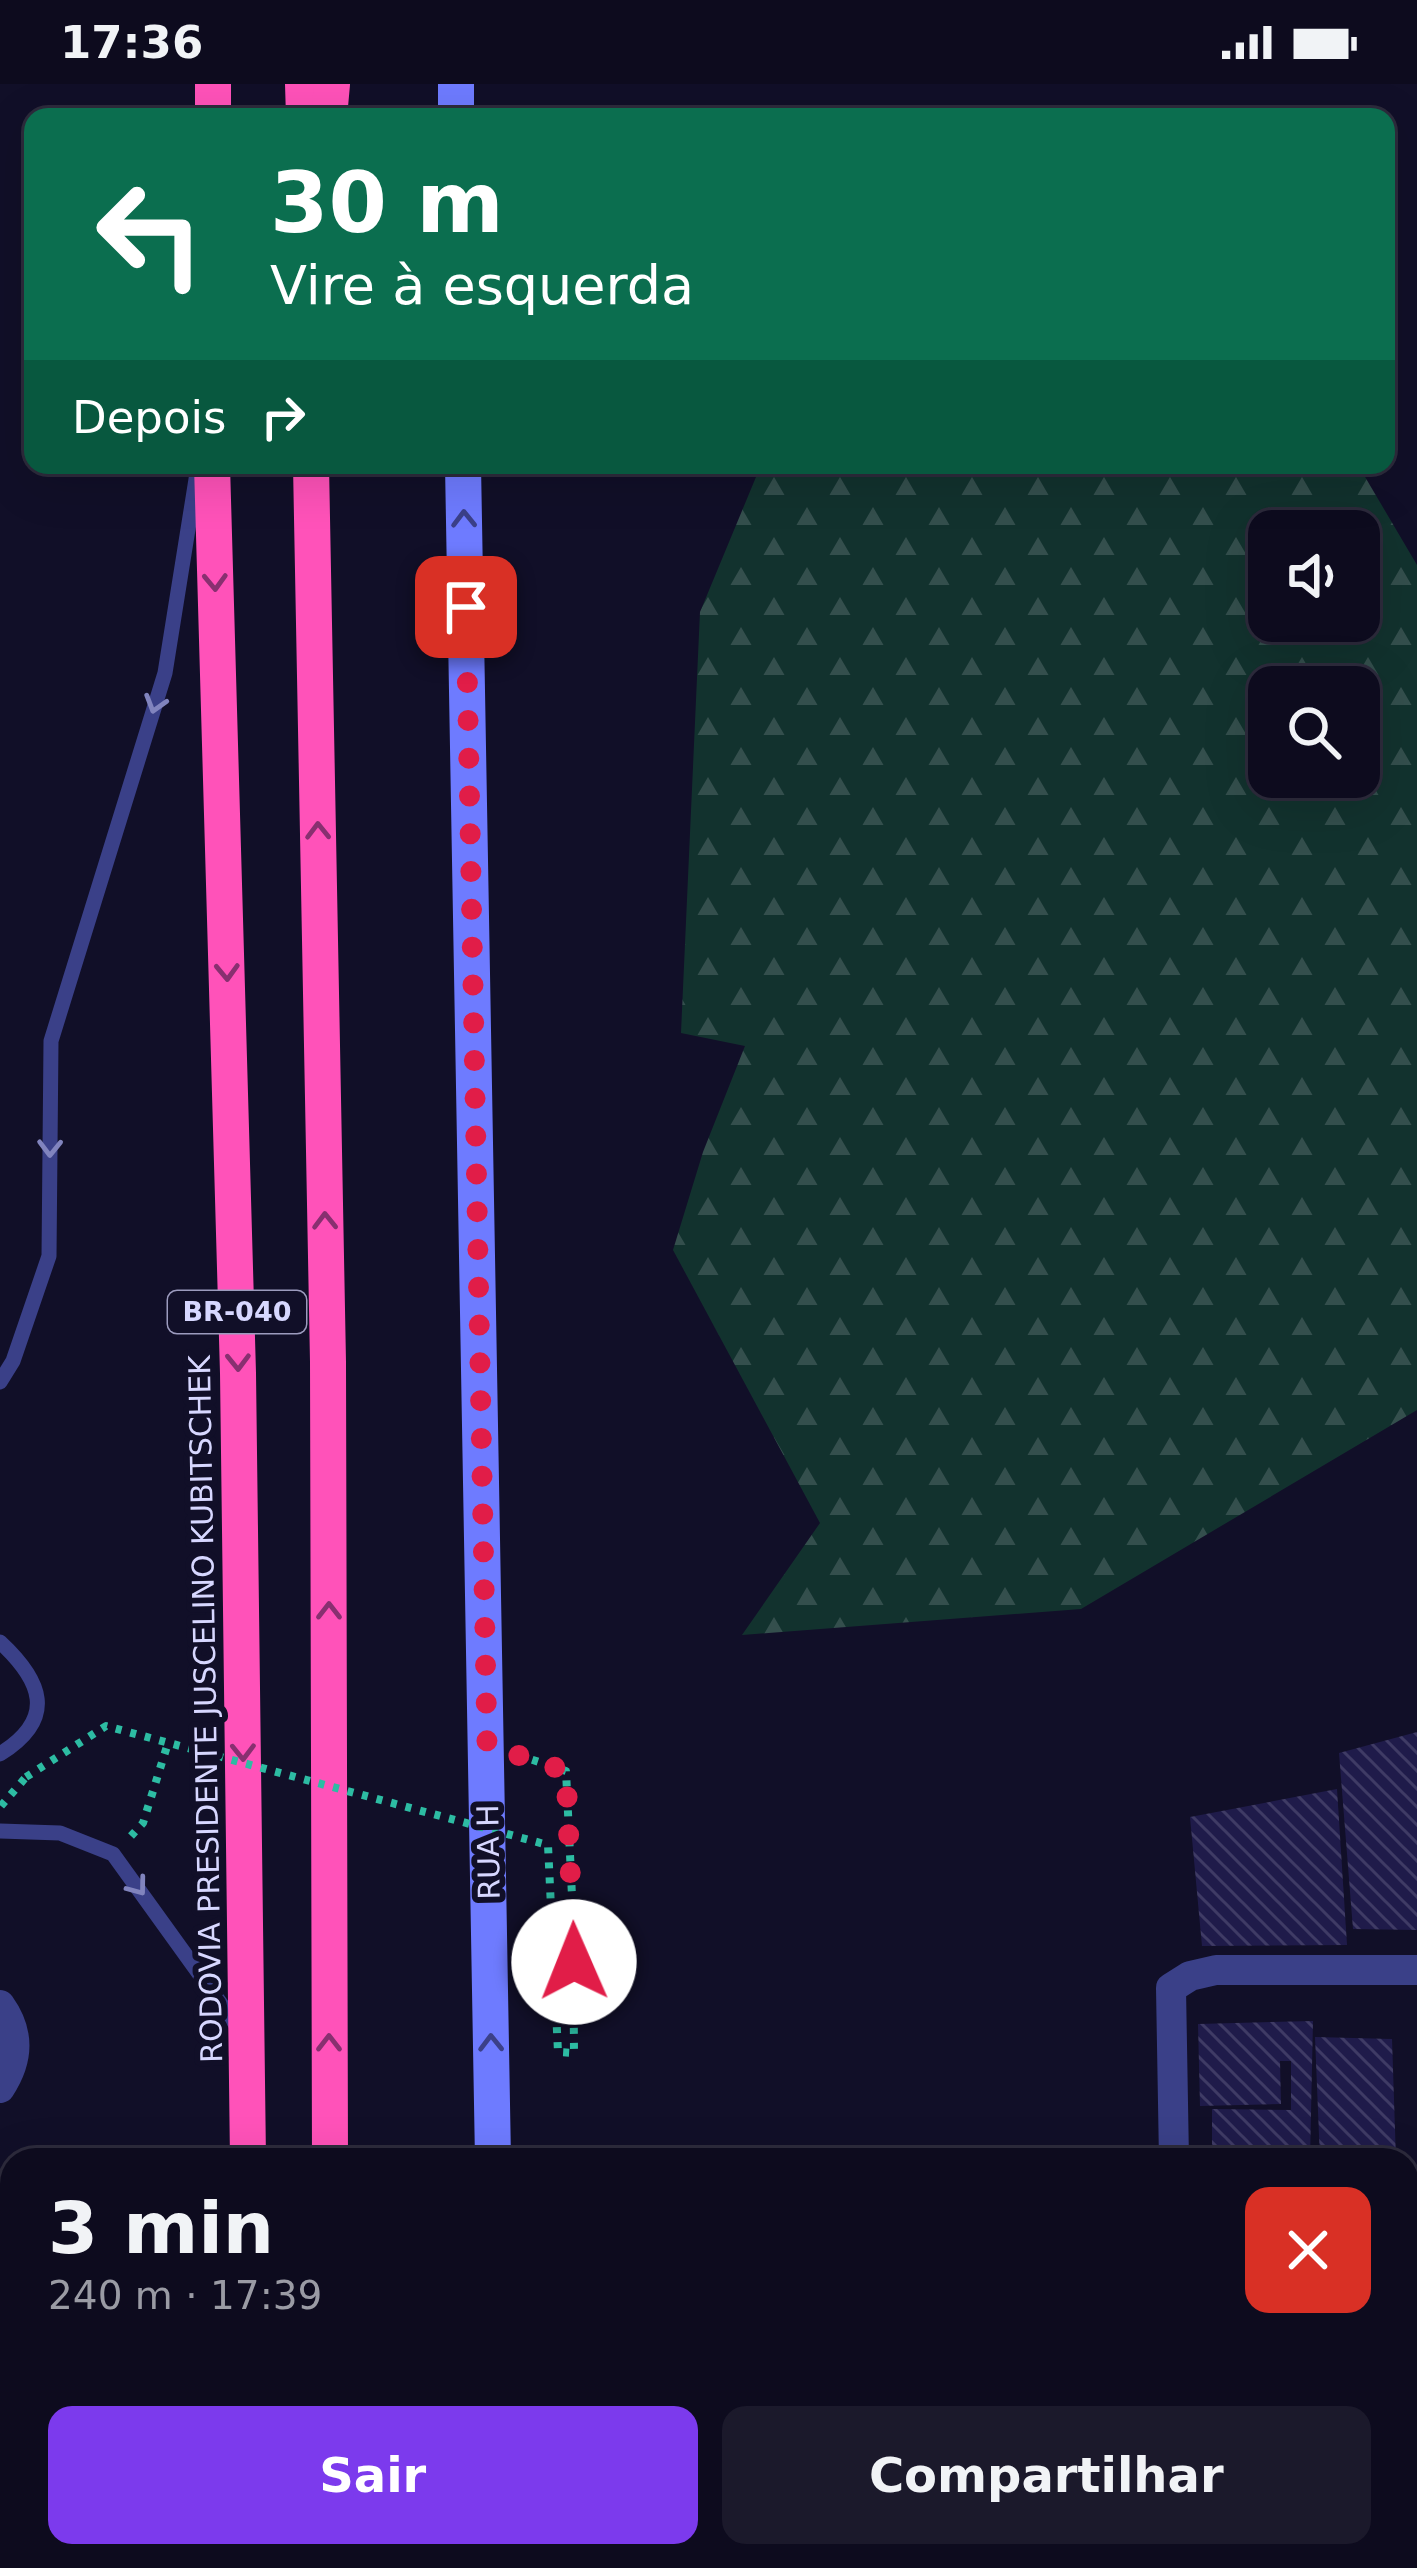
<!DOCTYPE html>
<html lang="pt">
<meta charset="utf-8">
<style>
:root{--surface:#0d0b1e;--page:#1b192b;--text:#f1f3f6;--muted:#9a9ba4;--line:#2d2b3c;--accent:#7c3aed}
body{margin:0;font-family:"DejaVu Sans",sans-serif;background:var(--page);color:var(--text);height:100vh;display:flex;flex-direction:column;font-size:45px;white-space:nowrap}
*{box-sizing:border-box;margin:0}
p{font-size:39px;color:var(--muted)}
.icon{flex:none;width:66px;height:66px;fill:none;stroke:currentColor;stroke-width:2;stroke-linecap:round;stroke-linejoin:round}
.map{position:relative;flex:1;overflow:hidden}
.panel{position:absolute;left:0px;top:2064px;width:1419px;height:420px;display:flex;flex-direction:column;background:var(--surface);border-radius:36px 36px 0 0;box-shadow:0 12px 48px #0002,0 0 0 3px var(--line)}
.panel>*{flex:none}
.hud{position:absolute;left:24px;top:24px;width:1371px;height:366px;border-radius:24px;box-shadow:0 12px 48px #0002,0 0 0 3px var(--line);background:#0b6e4f;color:#fff;overflow:hidden}
.controls{position:absolute;left:1248px;top:426px;display:grid;gap:24px}
.controls a{display:grid;place-items:center;width:132px;height:132px;border-radius:24px;background:var(--surface);box-shadow:0 12px 48px #0002,0 0 0 3px var(--line);font-size:60px}
.pin{position:absolute;display:grid;place-items:center;width:102px;height:102px;color:#fff;margin:-51px;border-radius:24px;box-shadow:0 6px 18px #0006}
.me{position:absolute;width:132px;margin:-66px;rotate:359deg;stroke-linejoin:round;filter:drop-shadow(0 0 9px #0008)}
.turn{display:flex;align-items:center;gap:42px;height:252px;padding:0 48px;font-size:54px}
.turn .icon{width:156px;height:156px;stroke-width:2.5}
.turn b{display:block;font-size:84px;line-height:102px}
.then{display:flex;align-items:center;height:114px;padding:0 48px;background:#0003;gap:24px;font-size:45px}
.round{display:grid;place-items:center;flex:none;width:126px;height:126px;border-radius:24px;background:var(--page)}
.summary{display:flex;align-items:center;justify-content:space-between;height:204px;padding:0 48px}
h1{font-size:72px;font-weight:700;line-height:90px}
.cta{display:flex;gap:24px;margin-top:auto;padding:24px 48px}
.cta a{flex:1;height:138px;border-radius:24px;background:var(--accent);color:#fff;font-size:48px;font-weight:700;line-height:138px;text-align:center}
.cta a+a{background:var(--page);color:var(--text)}
.status{display:flex;justify-content:space-between;align-items:center;height:84px;padding:0 60px;background:var(--surface);direction:ltr}
.status svg{height:33px;fill:currentColor}
.map>svg:first-child{display:block}
</style>
<div class="status"><b>17:36</b><svg viewBox="0 0 49 12"><path d="M0 12V9h3v3zM5 12V6h3v6zM10 12V3h3v9zM15 12V0h3v12zM26 1h20v11H26zM47 4h2v5h-2z"/></svg></div>
<div class="map">
<svg width="1417" height="2484" viewBox="0 0 1417 2484">
<defs>
<pattern id="forest-firs" width="22" height="20" patternUnits="userSpaceOnUse" patternTransform="scale(3)"><rect width="22" height="20" fill="#12322e"/><path d="M5 1l3.5 6h-7zM16 11l3.5 6h-7z" fill="#344f4d"/></pattern>
<pattern id="building-back-hatch" width="6" height="6" patternUnits="userSpaceOnUse" patternTransform="scale(3)"><rect width="6" height="6" fill="#1f1b4a"/><path d="M-1 5l2 2M0 0l6 6M5-1l2 2" fill="none" stroke="#3f3b65"/></pattern>
</defs>
<rect width="100%" height="100%" fill="#110f28"/>
<g fill="url(#forest-firs)" fill-rule="evenodd">
<path d="M 761,381 L 1358,381 L 1417,481 L 1417,1326 L 1081,1525 L 742,1551 L 820,1439 L 673,1166 L 703,1068 L 745,962 L 681,949 L 700,528 ZM 1269,447 L 1359,447 L 1359,537 L 1269,537 ZM 1269,603 L 1359,603 L 1359,693 L 1269,693 Z"/>
<path d="M 12,2111 L 12,2472 L 77,2472 L 78,2484 L 0,2484 L 0,2116 Z"/>
</g>
<g fill="url(#building-back-hatch)">
<path d="M 1417,1648 L 1417,1846 L 1353,1845 L 1339,1669 Z"/>
<path d="M 1337,1705 L 1347,1861 L 1202,1862 L 1190,1733 Z"/>
<path d="M 1313,1937 L 1310,2076 L 1212,2076 L 1212,2025 L 1291,2026 L 1291,1977 L 1280,1977 L 1281,2020 L 1200,2022 L 1198,1940 Z"/>
<path d="M 1315,1953 L 1392,1955 L 1396,2076 L 1320,2076 Z"/>
<path d="M 1407,2113 L 1417,2113 L 1417,2282 L 1407,2283 Z"/>
</g>
<g fill="none" stroke-linecap="round" stroke-linejoin="round">
<g stroke="#2dbca3" stroke-width="8" stroke-dasharray="6 9" stroke-linecap="butt">
<path d="M 518,1671 L 566,1687 L 573,1833"/>
<path d="M 1,1722 L 26,1693"/>
<path d="M 131,1752 L 143,1739 L 168,1659"/>
</g>
<g stroke="#3a4088" stroke-width="15">
<path d="M 0,1298 L 13,1277 L 49,1172 L 51,957 L 165,589 L 197,389"/>
<path d="M 0,1558 C 41,1596 58,1634 0,1670"/>
<path d="M 0,1747 L 60,1749 L 113,1770 L 239,1945"/>
</g>
<g stroke="#3a4088" stroke-width="30">
<path d="M 0,1921 C 20,1949 19,1975 0,2004"/>
<path d="M 1174,2076 L 1171,1904 L 1190,1892 L 1216,1886 L 1417,1886"/>
<path d="M 1407,2320 L 1417,2320"/>
<path d="M 1182,2472 L 1183,2484"/>
</g>
<g stroke="#6e7bff" stroke-width="36">
<path d="M 456,0 L 456,33"/>
<path d="M 463,381 L 493,2076"/>
<path d="M 498,2472 L 499,2484"/>
</g>
<g stroke="#ff52b9" stroke-width="36">
<path d="M 303,0 L 304,33"/>
<path d="M 213,33 L 213,0"/>
<path d="M 329,33 L 332,0"/>
<path d="M 212,381 L 238,1289 L 248,2076"/>
<path d="M 311,381 L 328,1278 L 330,2076"/>
<path d="M 253,2472 L 253,2484"/>
<path d="M 332,2472 L 332,2484"/>
</g>
<path stroke="#2dbca3" stroke-width="8" stroke-dasharray="6 9" stroke-linecap="butt" d="M 26,1693 L 106,1642 L 548,1761 L 558,1968 L 574,1969 L 573,1833"/>
</g>
<defs><path id="oneway-chevron" d="M-2-3.5L2.5 0L-2 3.5" fill="none" stroke-width="1.6" stroke-linecap="round" stroke-linejoin="round" transform="scale(3)"/></defs>
<g stroke="#3b4089">
<use href="#oneway-chevron" transform="translate(464 435) rotate(-91)"/>
<use href="#oneway-chevron" transform="translate(491 1959) rotate(-91)"/>
</g>
<g stroke="#883070">
<use href="#oneway-chevron" transform="translate(215 498) rotate(88)"/>
<use href="#oneway-chevron" transform="translate(318 747) rotate(-91)"/>
<use href="#oneway-chevron" transform="translate(227 888) rotate(88)"/>
<use href="#oneway-chevron" transform="translate(325 1137) rotate(-91)"/>
<use href="#oneway-chevron" transform="translate(238 1278) rotate(89)"/>
<use href="#oneway-chevron" transform="translate(329 1527) rotate(-90)"/>
<use href="#oneway-chevron" transform="translate(243 1668) rotate(89)"/>
<use href="#oneway-chevron" transform="translate(329 1959) rotate(-90)"/>
</g>
<g stroke="#8184be">
<use href="#oneway-chevron" transform="translate(155 620) rotate(107)"/>
<use href="#oneway-chevron" transform="translate(50 1064) rotate(91)"/>
<use href="#oneway-chevron" transform="translate(138 1803) rotate(53)"/>
</g>
<g fill="none" stroke-linecap="round" stroke-linejoin="round">
<path stroke="#e11d48" stroke-width="21" stroke-dasharray="0 37.8" d="M 466,523 L 487,1661 L 566,1687 L 574,1878"/>
</g>
<g text-anchor="middle" stroke-width="12" stroke-linejoin="round" paint-order="stroke">
<rect fill="#110f28" stroke="#9c9bbe" stroke-width="3" x="168" y="1207" width="138" height="42" rx="9"/>
<g font-size="27" font-weight="bold" fill="#d7d7ff">
<text x="237" y="1237">BR-040</text>
</g>
<g font-size="30" fill="#d7d7ff" stroke="#110f28">
<text transform="translate(206 1625) rotate(-91)" y="10">RODOVIA PRESIDENTE JUSCELINO KUBITSCHEK</text>
<text transform="translate(489 1768) rotate(-91)" y="10">RUA H</text>
</g>
</g>
</svg>
<div class="controls">
<a><svg class="icon" aria-label="sound" viewBox="0 0 24 24"><path d="M4 9h4l5-4v14l-5-4H4zM17 9q2 3 0 6"/></svg></a>
<a><svg class="icon" aria-label="search" viewBox="0 0 24 24"><circle cx="10" cy="10" r="6"/><path d="M15 15l6 6"/></svg></a>
</div>
<div class="pin" style="left:466px;top:523px;background:#d93025"><svg class="icon" aria-label="arrive" viewBox="0 0 24 24"><path d="M6 21V4h12l-3 4 3 4H6"/></svg></div>
<svg class="me" style="left:574px;top:1878px" viewBox="-20 -20 40 40"><circle r="19" fill="#fff"/><path d="M0-13L10 11 0 6-10 11z" fill="#e11d48"/></svg>
<div class="hud">
<div class="turn"><svg class="icon" aria-label="left" viewBox="0 0 24 24"><path d="M17 20v-9H6M10 6l-5 5 5 5"/></svg><div><b>30 m</b>Vire à esquerda</div></div>
<div class="then">Depois<svg class="icon" aria-label="right" viewBox="0 0 24 24"><path d="M7 20v-9h11M14 6l5 5-5 5"/></svg></div>
</div>
<section class="panel">
<div class="summary"><div><h1>3 min</h1><p>240 m · 17:39</p></div><a class="round" style="background:#d93025;color:#fff"><svg class="icon" aria-label="close" viewBox="0 0 24 24"><path d="M6 6l12 12M18 6L6 18"/></svg></a></div>
<div class="cta"><a>Sair</a><a>Compartilhar</a></div>
</section>
</div>
